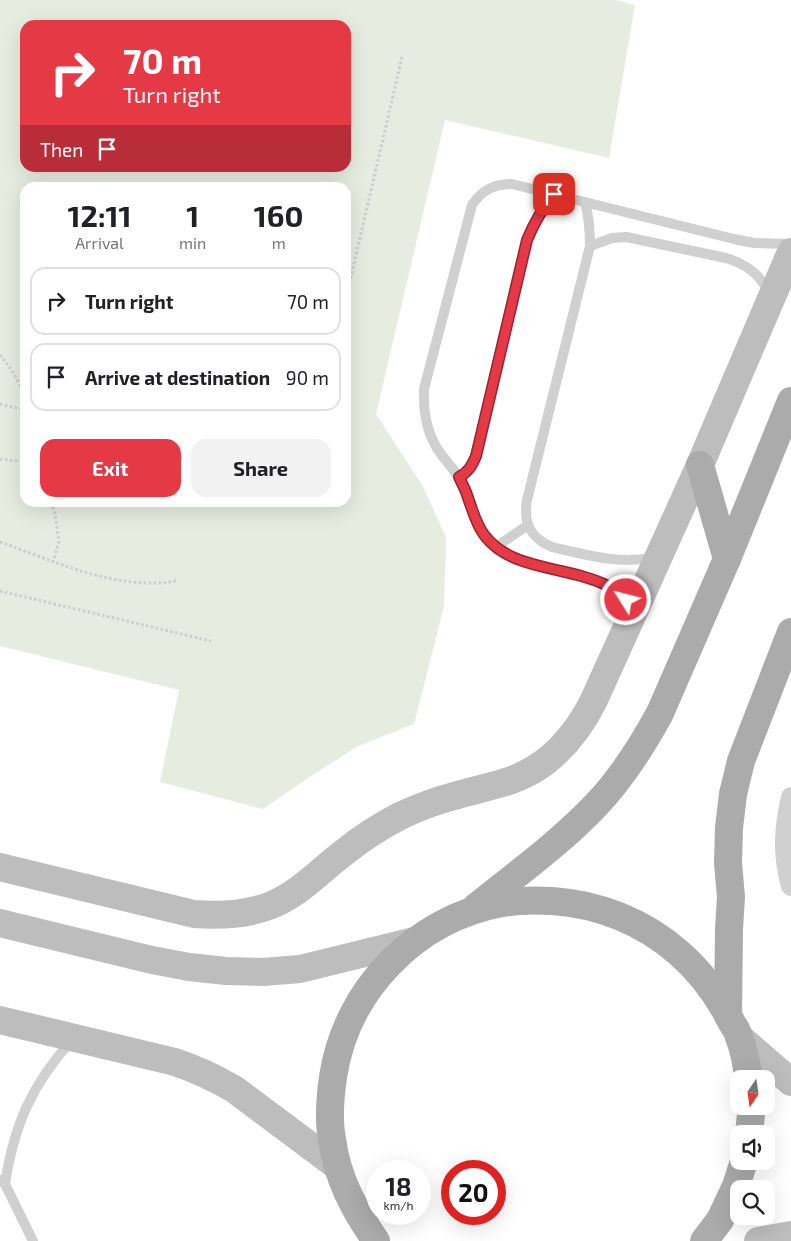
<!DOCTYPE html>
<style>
:root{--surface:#fff;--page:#f2f2f2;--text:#202124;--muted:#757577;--line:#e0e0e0;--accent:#e63946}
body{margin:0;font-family:"Exo 2",sans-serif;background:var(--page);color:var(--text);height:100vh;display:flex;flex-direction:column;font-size:19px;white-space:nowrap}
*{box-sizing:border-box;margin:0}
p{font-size:16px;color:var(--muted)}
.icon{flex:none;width:28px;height:28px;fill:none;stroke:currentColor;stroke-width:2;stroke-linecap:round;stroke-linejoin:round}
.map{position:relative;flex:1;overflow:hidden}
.side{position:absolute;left:20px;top:182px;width:331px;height:325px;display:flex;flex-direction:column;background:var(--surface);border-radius:15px;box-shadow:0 5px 20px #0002}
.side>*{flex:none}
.hud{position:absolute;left:20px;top:20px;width:331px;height:152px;border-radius:15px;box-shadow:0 5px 20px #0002;background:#e63946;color:#fff;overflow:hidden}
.needle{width:32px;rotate:193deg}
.controls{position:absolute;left:730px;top:1070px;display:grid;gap:10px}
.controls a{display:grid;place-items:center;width:45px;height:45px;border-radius:10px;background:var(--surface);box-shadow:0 5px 20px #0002;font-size:25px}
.speed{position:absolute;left:366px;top:1160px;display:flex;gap:10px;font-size:25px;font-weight:700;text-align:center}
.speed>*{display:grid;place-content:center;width:65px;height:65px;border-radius:50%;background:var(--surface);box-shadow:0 5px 20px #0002;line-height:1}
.speed small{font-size:12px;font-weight:400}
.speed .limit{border:8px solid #d22;background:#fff;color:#111}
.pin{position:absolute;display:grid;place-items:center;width:42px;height:42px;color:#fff;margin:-21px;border-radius:10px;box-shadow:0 2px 8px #0006}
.me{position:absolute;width:55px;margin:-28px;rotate:306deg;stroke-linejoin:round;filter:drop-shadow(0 0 4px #0008)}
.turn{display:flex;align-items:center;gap:18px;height:105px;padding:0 20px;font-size:22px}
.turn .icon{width:65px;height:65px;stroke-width:2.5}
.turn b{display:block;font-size:35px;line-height:42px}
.then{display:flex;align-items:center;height:48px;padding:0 20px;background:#0003;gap:10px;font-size:19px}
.eta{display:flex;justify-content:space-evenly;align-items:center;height:85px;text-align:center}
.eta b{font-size:30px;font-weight:700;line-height:35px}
.button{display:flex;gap:10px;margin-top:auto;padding:10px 20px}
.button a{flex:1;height:58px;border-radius:15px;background:var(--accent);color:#fff;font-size:20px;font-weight:700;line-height:58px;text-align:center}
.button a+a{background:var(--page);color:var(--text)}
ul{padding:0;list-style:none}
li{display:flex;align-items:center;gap:15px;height:68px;margin:0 10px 8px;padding:0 10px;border:2px solid var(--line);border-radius:15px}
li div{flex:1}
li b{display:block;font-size:19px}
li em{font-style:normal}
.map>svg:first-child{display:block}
</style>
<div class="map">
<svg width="791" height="1241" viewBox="0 0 791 1241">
<rect width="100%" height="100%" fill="#fff"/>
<path fill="#e6ecdf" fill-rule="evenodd" d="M 0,0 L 615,0 L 635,5 L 609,158 L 445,120 L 376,414 L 422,485 L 446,537 L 444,606 L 414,724 L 358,746 L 311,776 L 263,809 L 160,782 L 179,690 L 0,646 ZM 25,25 L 346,25 L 346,168 L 25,168 ZM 25,188 L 346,188 L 346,502 L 25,502 Z"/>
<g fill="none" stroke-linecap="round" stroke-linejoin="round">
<g stroke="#cdcdcd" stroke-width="3" stroke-dasharray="2.5 2.5" stroke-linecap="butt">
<path d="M 346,298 L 402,57"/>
<path d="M 0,355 L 11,369 L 25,394"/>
<path d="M 0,404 L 25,410"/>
<path d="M 0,459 L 17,461 L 25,461"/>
<path d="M 51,502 L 55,514 L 59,541 L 53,562"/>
<path d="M 0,542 C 48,559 95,581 146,583 C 158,583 166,584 177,580"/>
<path d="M 0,591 L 211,641"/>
</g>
<g stroke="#d0d0d0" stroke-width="10">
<path d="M 585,202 C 589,217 590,231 590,246 L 527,500 C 523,523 530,538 552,547 C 586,555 621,565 655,557"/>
<path d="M 590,246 L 612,238 L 626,237 L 726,258 C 746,264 761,274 769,294"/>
<path d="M 459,477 C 468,472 472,466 476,456 L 527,240 C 534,223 542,209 554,194"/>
<path d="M 496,547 L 528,525"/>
<path d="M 633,609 C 628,602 622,595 614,590 C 592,576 560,571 535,564 C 521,560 508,556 496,548 C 472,528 473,499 457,475 C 452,467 446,461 441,454 C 426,434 423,412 424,389 L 472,205 C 482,190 494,184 512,184 L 734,239 L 754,243 L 791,244"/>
<path d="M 1,1180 L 5,1184 L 33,1241"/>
<path d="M 5,1184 C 14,1125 32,1084 72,1040"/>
</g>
<path stroke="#d0d0d0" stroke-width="20" d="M 791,797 C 784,828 782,854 791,886"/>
<g stroke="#bdbdbd" stroke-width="28">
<path d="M 0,867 L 194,914 C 220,916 245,915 269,906 C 300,894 320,870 346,851 C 363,837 381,826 400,816 C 417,808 435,801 454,796 C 487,786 516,784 545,762 C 567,745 582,724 594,700 L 700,465 L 791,252"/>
<path d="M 0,923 L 152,960 L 189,967 L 226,971 L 263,972 L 300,969 L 414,941"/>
<path d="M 0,1020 L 175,1062 C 196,1069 215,1078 234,1089 L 337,1166"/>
<path d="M 739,1037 L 791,1082"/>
<path d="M 758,1241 L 791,1235"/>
</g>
<g stroke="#ababab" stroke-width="28">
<path d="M 700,465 L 727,559"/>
<path d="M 476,907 C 517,874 560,843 596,805 C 622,778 642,746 660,713 L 727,559 L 791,401"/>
<path d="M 728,1016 L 729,929 L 731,897 L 728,863 L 729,828 L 733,794 L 741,761 L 791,632"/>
<path d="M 749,1134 L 751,1114 L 750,1106"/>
<path d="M 376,1241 C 354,1209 337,1178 332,1139 C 328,1119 330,1098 333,1077 C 346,990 415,919 502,903 C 519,900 536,900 552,901 C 599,904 644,922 679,953 C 702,973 719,997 732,1023 C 735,1028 738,1032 739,1037 C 744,1050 747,1065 748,1079"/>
<path d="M 704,1241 L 720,1220 L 736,1186 L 744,1161"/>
</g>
</g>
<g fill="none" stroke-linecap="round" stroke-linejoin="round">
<defs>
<path id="route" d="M 554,194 C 542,209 534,223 527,240 L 476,456 C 472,466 468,472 459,477 C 462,484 466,490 468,498 C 473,511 476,525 485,536 C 512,571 567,566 604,584 C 612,588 619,594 626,600"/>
</defs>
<use href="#route" stroke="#96252e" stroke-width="12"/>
<use href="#route" stroke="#e63946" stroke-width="9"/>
</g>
</svg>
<div class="controls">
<a><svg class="needle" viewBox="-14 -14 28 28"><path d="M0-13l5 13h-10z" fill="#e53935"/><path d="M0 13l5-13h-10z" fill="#757577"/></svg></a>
<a><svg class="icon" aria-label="sound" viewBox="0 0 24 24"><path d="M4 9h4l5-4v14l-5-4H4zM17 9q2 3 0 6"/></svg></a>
<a><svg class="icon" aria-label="search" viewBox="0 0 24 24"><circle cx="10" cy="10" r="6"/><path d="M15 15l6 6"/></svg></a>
</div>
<div class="speed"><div>18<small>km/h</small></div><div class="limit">20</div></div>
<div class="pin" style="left:554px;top:194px;background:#d93025"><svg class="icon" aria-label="arrive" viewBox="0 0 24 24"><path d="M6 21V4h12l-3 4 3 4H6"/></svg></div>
<svg class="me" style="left:626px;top:600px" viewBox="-20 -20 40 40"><circle r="17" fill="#e63946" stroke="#fff" stroke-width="3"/><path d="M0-11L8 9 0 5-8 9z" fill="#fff"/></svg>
<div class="hud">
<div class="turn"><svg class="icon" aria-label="right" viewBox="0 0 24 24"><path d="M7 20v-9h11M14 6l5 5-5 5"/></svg><div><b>70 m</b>Turn right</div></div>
<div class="then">Then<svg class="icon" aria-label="arrive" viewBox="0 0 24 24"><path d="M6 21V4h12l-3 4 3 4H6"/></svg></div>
</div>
<section class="side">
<div class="eta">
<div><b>12:11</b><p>Arrival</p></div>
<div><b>1</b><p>min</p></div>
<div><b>160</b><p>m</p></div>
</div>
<ul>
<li><svg class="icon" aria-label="right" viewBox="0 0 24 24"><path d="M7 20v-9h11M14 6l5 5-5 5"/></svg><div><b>Turn right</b></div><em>70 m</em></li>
<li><svg class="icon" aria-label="arrive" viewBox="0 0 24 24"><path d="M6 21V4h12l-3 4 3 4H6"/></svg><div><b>Arrive at destination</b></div><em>90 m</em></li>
</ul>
<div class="button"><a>Exit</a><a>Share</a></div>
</section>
</div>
